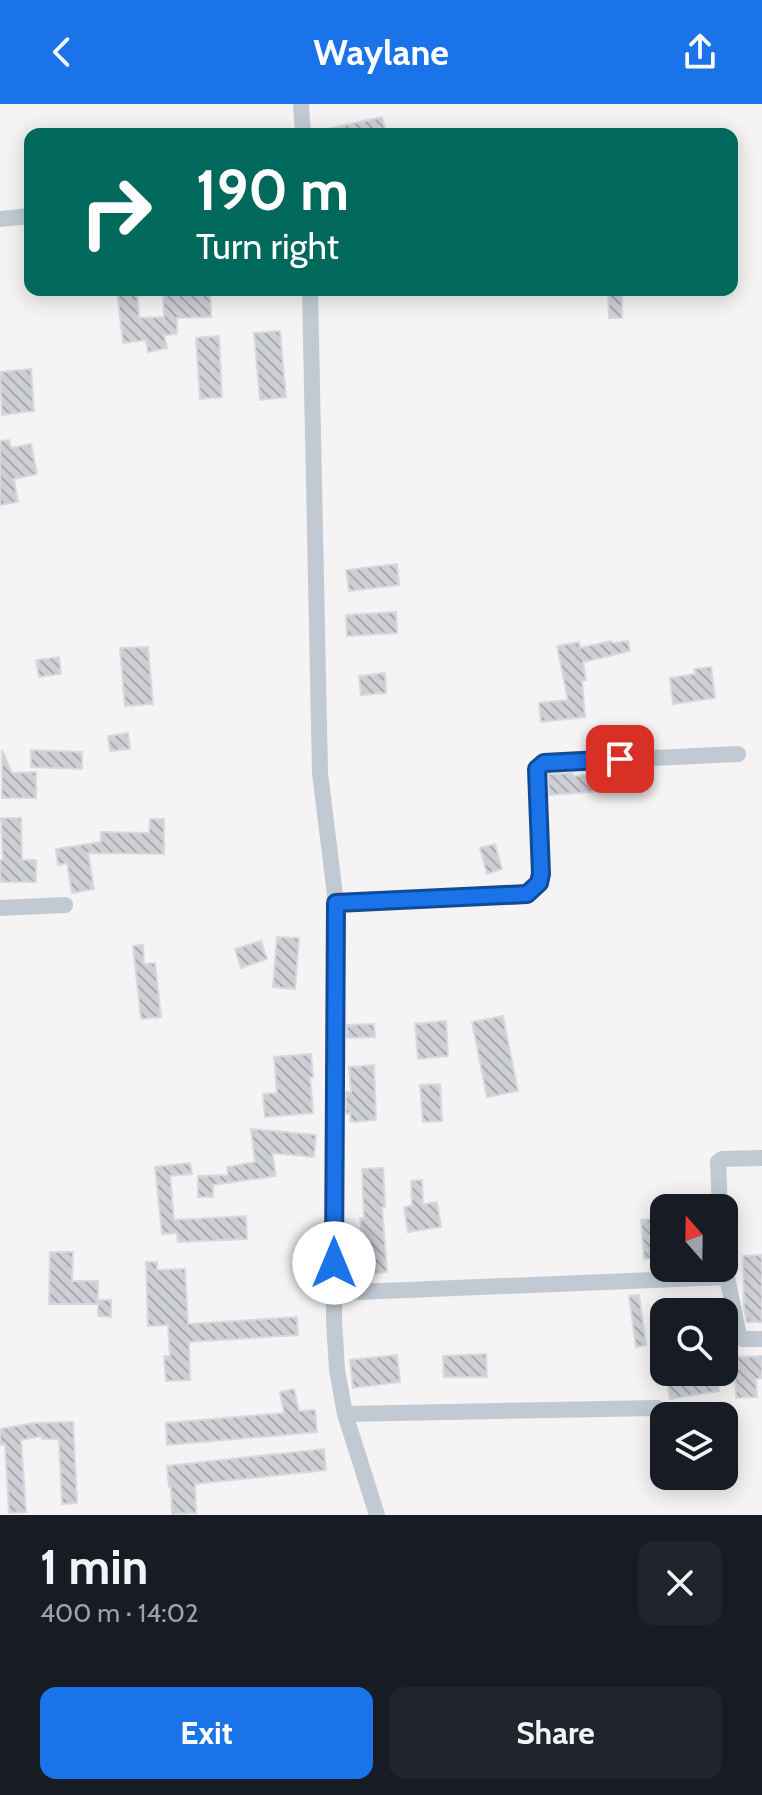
<!DOCTYPE html>
<meta charset="utf-8">
<style>
:root{--surface:#171b24;--page:#20242c;--text:#f1f3f6;--muted:#9ea1a6;--accent:#1a73e8}
body{margin:0;font-family:Cabin,sans-serif;background:var(--page);color:var(--text);height:100vh;display:flex;flex-direction:column;font-size:30px;white-space:nowrap}
*{box-sizing:border-box;margin:0}
p{font-size:26px;color:var(--muted)}
.icon{flex:none;width:44px;height:44px;fill:none;stroke:currentColor;stroke-width:2;stroke-linecap:round;stroke-linejoin:round}
.map{position:relative;height:1411px;overflow:hidden}
.details{display:flex;flex-direction:column;background:var(--surface);flex:1}
.details>*{flex:none}
.banner{position:absolute;left:24px;top:24px;width:714px;height:168px;border-radius:16px;box-shadow:0 4px 20px #0003;background:#00695c;color:#fff;overflow:hidden}
.needle{width:52px;rotate:340deg}
.fabs{position:absolute;left:650px;top:1090px;display:grid;gap:16px}
.fabs a{display:grid;place-items:center;width:88px;height:88px;border-radius:16px;background:var(--surface);box-shadow:0 4px 20px #0003;font-size:40px}
.pin{position:absolute;display:grid;place-items:center;width:68px;height:68px;color:#fff;margin:-34px;border-radius:16px;box-shadow:0 4px 12px #0006}
.me{position:absolute;width:88px;margin:-44px;rotate:0deg;stroke-linejoin:round;filter:drop-shadow(0 0 6px #0008)}
.turn{display:flex;align-items:center;gap:28px;height:168px;padding:0 40px;font-size:36px}
.turn .icon{width:104px;height:104px;stroke-width:2.5}
.turn b{display:block;font-size:56px;line-height:68px}
.round{display:grid;place-items:center;flex:none;width:84px;height:84px;border-radius:16px;background:var(--page)}
.head{display:flex;align-items:center;justify-content:space-between;height:136px;padding:0 40px}
h1{font-size:48px;font-weight:700;line-height:60px}
.cta{display:flex;gap:16px;margin-top:auto;padding:16px 40px}
.cta a{flex:1;height:92px;border-radius:16px;background:var(--accent);color:#fff;font-size:32px;font-weight:700;line-height:92px;text-align:center}
.cta a+a{background:var(--page);color:var(--text)}
header{display:flex;justify-content:space-between;align-items:center;height:104px;padding:0 40px;background:var(--accent);color:#fff;font-size:36px;font-weight:700}
.map>svg:first-child{display:block}
</style>
<header><svg class="icon" aria-label="back" viewBox="0 0 24 24"><path d="M15 5l-7 7 7 7"/></svg>Waylane<svg class="icon" aria-label="share" viewBox="0 0 24 24"><path d="M12 15V3M7 8l5-5 5 5M5 13v7h14v-7"/></svg></header>
<div class="map">
<svg width="762" height="1411" viewBox="0 0 762 1411">
<defs>
<pattern id="building-back-hatch" width="6" height="6" patternUnits="userSpaceOnUse" patternTransform="scale(2)"><rect width="6" height="6" fill="#cdcfd5"/><path d="M-1 5l2 2M0 0l6 6M5-1l2 2" fill="none" stroke="#a8abb0"/></pattern>
</defs>
<rect width="100%" height="100%" fill="#f5f3f3"/>
<g fill="url(#building-back-hatch)" stroke="#d7d9de" stroke-width="2">
<path d="M 382,13 L 386,30 L 324,30 L 323,26 Z"/>
<path d="M 117,186 L 137,186 L 139,214 L 164,213 L 163,186 L 210,186 L 211,213 L 177,214 L 177,230 L 164,231 L 167,244 L 148,248 L 146,236 L 123,239 Z"/>
<path d="M 608,186 L 622,186 L 622,214 L 609,214 Z"/>
<path d="M 280,227 L 286,293 L 260,296 L 254,229 Z"/>
<path d="M 219,232 L 222,293 L 200,295 L 196,234 Z"/>
<path d="M 31,265 L 34,307 L 2,311 L 0,268 Z"/>
<path d="M 9,336 L 11,344 L 31,340 L 37,370 L 14,375 L 18,398 L 0,401 L 0,337 Z"/>
<path d="M 397,460 L 399,481 L 349,487 L 346,466 Z"/>
<path d="M 396,508 L 397,529 L 347,532 L 346,511 Z"/>
<path d="M 611,537 L 612,539 L 628,537 L 630,547 L 583,558 L 586,576 L 582,577 L 585,613 L 541,618 L 539,599 L 568,596 L 557,542 L 579,538 L 580,544 Z"/>
<path d="M 148,543 L 153,600 L 125,602 L 120,544 Z"/>
<path d="M 59,553 L 61,570 L 39,573 L 36,556 Z"/>
<path d="M 711,563 L 715,594 L 673,600 L 670,574 L 695,570 L 694,565 Z"/>
<path d="M 385,569 L 386,589 L 361,591 L 359,572 Z"/>
<path d="M 128,629 L 130,645 L 110,647 L 108,632 Z"/>
<path d="M 2,646 L 12,669 L 36,668 L 36,694 L 2,694 Z"/>
<path d="M 31,646 L 82,648 L 82,665 L 31,663 Z"/>
<path d="M 573,669 L 573,672 L 618,669 L 619,686 L 549,691 L 548,670 Z"/>
<path d="M 1,714 L 21,714 L 22,756 L 36,756 L 36,778 L 0,778 L 0,756 L 3,756 Z"/>
<path d="M 150,715 L 164,715 L 164,750 L 88,749 L 94,785 L 72,789 L 67,759 L 58,761 L 56,745 L 101,738 L 101,728 L 149,729 Z"/>
<path d="M 495,740 L 502,765 L 487,770 L 480,744 Z"/>
<path d="M 277,833 L 299,834 L 295,885 L 273,883 Z"/>
<path d="M 261,837 L 267,855 L 241,864 L 235,845 Z"/>
<path d="M 143,841 L 144,860 L 155,859 L 161,913 L 141,915 L 133,842 Z"/>
<path d="M 503,912 L 518,987 L 487,993 L 472,918 Z"/>
<path d="M 446,917 L 448,952 L 418,955 L 415,920 Z"/>
<path d="M 374,920 L 375,933 L 347,934 L 347,921 Z"/>
<path d="M 311,950 L 313,973 L 310,973 L 313,1009 L 265,1013 L 263,990 L 277,989 L 274,953 Z"/>
<path d="M 374,961 L 376,1016 L 351,1018 L 350,1009 L 346,1010 L 346,988 L 351,988 L 349,963 Z"/>
<path d="M 440,980 L 442,1017 L 423,1018 L 420,981 Z"/>
<path d="M 251,1025 L 316,1031 L 314,1053 L 272,1049 L 276,1072 L 213,1081 L 213,1093 L 198,1093 L 198,1072 L 228,1071 L 227,1063 L 255,1058 Z"/>
<path d="M 190,1059 L 192,1070 L 170,1072 L 174,1116 L 246,1112 L 247,1135 L 178,1138 L 177,1129 L 162,1130 L 155,1063 Z"/>
<path d="M 383,1064 L 385,1103 L 382,1103 L 387,1168 L 364,1171 L 361,1146 L 364,1146 L 360,1114 L 364,1114 L 362,1065 Z"/>
<path d="M 422,1076 L 423,1100 L 437,1098 L 441,1123 L 408,1128 L 404,1103 L 412,1102 L 411,1077 Z"/>
<path d="M 664,1114 L 664,1153 L 644,1155 L 641,1116 Z"/>
<path d="M 50,1148 L 73,1148 L 72,1177 L 98,1177 L 98,1198 L 98,1196 L 111,1196 L 111,1213 L 98,1212 L 98,1200 L 49,1200 Z"/>
<path d="M 762,1151 L 762,1218 L 747,1218 L 744,1203 L 743,1152 Z"/>
<path d="M 146,1158 L 157,1158 L 157,1166 L 185,1165 L 188,1220 L 297,1213 L 298,1231 L 189,1238 L 190,1276 L 166,1277 L 164,1252 L 170,1252 L 168,1221 L 148,1222 Z"/>
<path d="M 639,1191 L 646,1241 L 636,1243 L 629,1192 Z"/>
<path d="M 486,1250 L 487,1273 L 444,1273 L 443,1252 Z"/>
<path d="M 397,1251 L 400,1278 L 353,1284 L 350,1256 Z"/>
<path d="M 762,1252 L 762,1274 L 756,1275 L 757,1293 L 736,1294 L 734,1253 Z"/>
<path d="M 683,1268 L 716,1268 L 719,1287 L 670,1295 L 666,1271 Z"/>
<path d="M 294,1285 L 299,1307 L 315,1306 L 317,1328 L 167,1341 L 166,1319 L 284,1309 L 280,1288 Z"/>
<path d="M 73,1318 L 77,1399 L 62,1400 L 59,1335 L 42,1335 L 42,1332 L 21,1336 L 26,1408 L 9,1409 L 5,1340 L 0,1341 L 0,1325 L 34,1319 Z"/>
<path d="M 324,1345 L 326,1366 L 195,1380 L 196,1409 L 172,1410 L 171,1382 L 169,1383 L 167,1362 Z"/>
</g>
<g fill="none" stroke-linecap="round" stroke-linejoin="round">
<g stroke="#c1cad2" stroke-width="16">
<path d="M 301,0 L 303,30"/>
<path d="M 0,115 L 30,112"/>
<path d="M 310,186 L 320,669 L 336,799 L 334,1216 L 337,1266 L 345,1310 L 377,1411"/>
<path d="M 336,799 L 527,790 L 539,779 L 541,770 L 537,665 L 544,659 L 738,650"/>
<path d="M 0,804 L 65,801"/>
<path d="M 720,1104 L 718,1058 L 722,1055 L 762,1054"/>
<path d="M 724,1143 L 727,1173 L 739,1232 L 743,1235 L 762,1235"/>
<path d="M 334,1189 L 727,1173"/>
<path d="M 345,1310 L 657,1304"/>
</g>
</g>
<g fill="none" stroke-linecap="round" stroke-linejoin="round">
<defs>
<path id="route" d="M 334,1159 L 336,799 L 527,790 L 539,779 L 541,770 L 537,665 L 544,659 L 620,655"/>
</defs>
<use href="#route" stroke="#114b97" stroke-width="20"/>
<use href="#route" stroke="#1a73e8" stroke-width="14"/>
</g>
</svg>
<div class="fabs">
<a><svg class="needle" viewBox="-14 -14 28 28"><path d="M0-13l5 13h-10z" fill="#e53935"/><path d="M0 13l5-13h-10z" fill="#9ea1a6"/></svg></a>
<a><svg class="icon" aria-label="search" viewBox="0 0 24 24"><circle cx="10" cy="10" r="6"/><path d="M15 15l6 6"/></svg></a>
<a><svg class="icon" aria-label="layers" viewBox="0 0 24 24"><path d="M12 4l9 5-9 5-9-5zM3 14l9 5 9-5"/></svg></a>
</div>
<div class="pin" style="left:620px;top:655px;background:#d93025"><svg class="icon" aria-label="arrive" viewBox="0 0 24 24"><path d="M6 21V4h12l-3 4 3 4H6"/></svg></div>
<svg class="me" style="left:334px;top:1159px" viewBox="-20 -20 40 40"><circle r="19" fill="#fff"/><path d="M0-13L10 11 0 6-10 11z" fill="#1a73e8"/></svg>
<div class="banner">
<div class="turn"><svg class="icon" aria-label="right" viewBox="0 0 24 24"><path d="M7 20v-9h11M14 6l5 5-5 5"/></svg><div><b>190 m</b>Turn right</div></div>
</div>
</div>
<section class="details">
<div class="head"><div><h1>1 min</h1><p>400 m · 14:02</p></div><a class="round"><svg class="icon" aria-label="close" viewBox="0 0 24 24"><path d="M6 6l12 12M18 6L6 18"/></svg></a></div>
<div class="cta"><a>Exit</a><a>Share</a></div>
</section>
